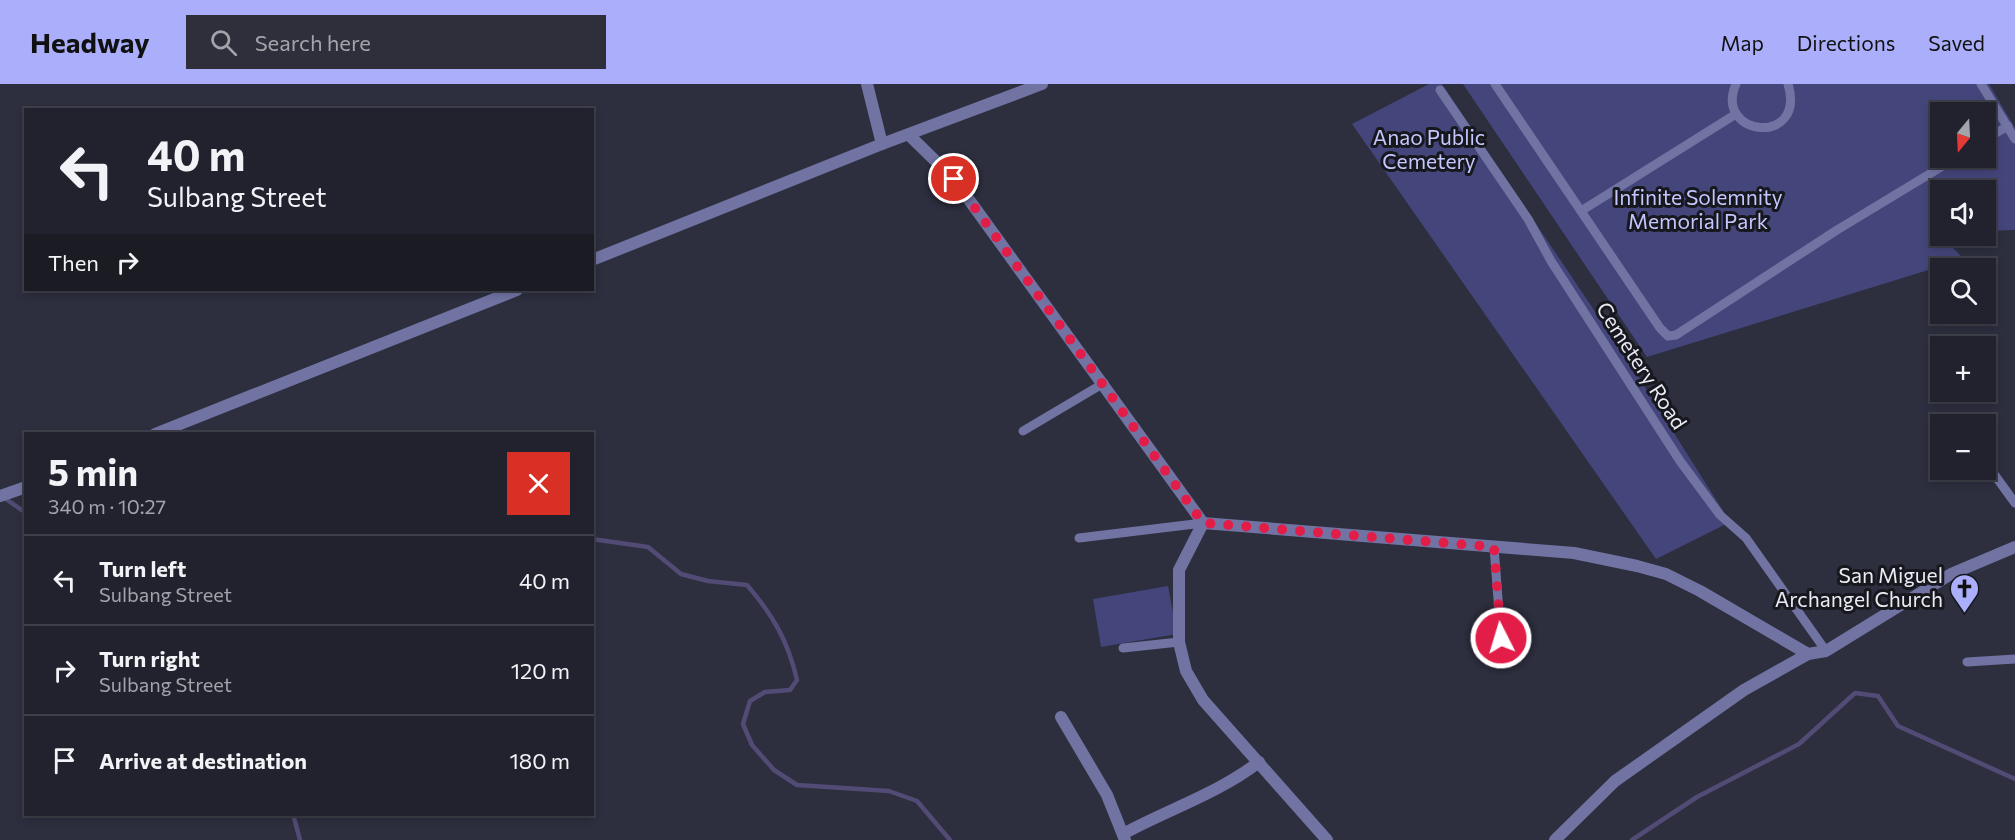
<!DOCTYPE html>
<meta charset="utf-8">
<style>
:root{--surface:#22222e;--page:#2e2f3a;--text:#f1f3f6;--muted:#a2a4aa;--line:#3f3f4a;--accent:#abaffb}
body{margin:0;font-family:Commissioner,sans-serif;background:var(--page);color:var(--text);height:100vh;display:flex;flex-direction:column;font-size:22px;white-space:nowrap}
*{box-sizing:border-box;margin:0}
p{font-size:20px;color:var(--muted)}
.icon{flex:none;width:33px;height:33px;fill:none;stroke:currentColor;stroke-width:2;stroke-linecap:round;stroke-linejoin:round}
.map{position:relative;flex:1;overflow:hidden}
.sheet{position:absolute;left:24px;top:348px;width:570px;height:384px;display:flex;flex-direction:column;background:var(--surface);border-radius:0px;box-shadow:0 3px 9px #0003,0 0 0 2px var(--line)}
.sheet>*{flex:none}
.hud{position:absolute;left:24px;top:24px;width:570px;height:183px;border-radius:0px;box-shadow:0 3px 9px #0003,0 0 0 2px var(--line);background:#22222e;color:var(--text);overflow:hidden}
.needle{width:39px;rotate:198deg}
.buttons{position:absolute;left:1930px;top:18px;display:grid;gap:12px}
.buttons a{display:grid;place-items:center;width:66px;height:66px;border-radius:0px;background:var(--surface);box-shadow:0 3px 9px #0003,0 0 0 2px var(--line);font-size:30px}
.pin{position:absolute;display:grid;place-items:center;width:51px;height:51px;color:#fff;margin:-26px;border:3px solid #fff;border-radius:50%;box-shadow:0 2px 6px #0007}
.me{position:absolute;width:66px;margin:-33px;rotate:355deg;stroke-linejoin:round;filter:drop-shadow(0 0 4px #0008)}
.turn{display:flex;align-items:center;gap:21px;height:126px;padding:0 24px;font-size:27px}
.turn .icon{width:78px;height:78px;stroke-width:2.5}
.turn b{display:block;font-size:42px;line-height:51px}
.then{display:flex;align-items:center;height:57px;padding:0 24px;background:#0003;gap:12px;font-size:22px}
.round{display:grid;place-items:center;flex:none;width:63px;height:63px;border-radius:0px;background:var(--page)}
.head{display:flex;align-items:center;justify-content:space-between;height:102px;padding:0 24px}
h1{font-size:36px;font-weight:700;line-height:45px}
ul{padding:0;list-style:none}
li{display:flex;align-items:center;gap:18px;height:90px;padding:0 24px;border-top:2px solid var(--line)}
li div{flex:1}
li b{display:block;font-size:22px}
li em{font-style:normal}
header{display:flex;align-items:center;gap:36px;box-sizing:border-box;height:84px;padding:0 30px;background:var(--accent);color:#111}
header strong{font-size:28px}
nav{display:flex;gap:33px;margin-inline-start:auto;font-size:21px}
.search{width:420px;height:54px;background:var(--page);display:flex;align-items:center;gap:15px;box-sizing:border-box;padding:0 21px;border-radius:0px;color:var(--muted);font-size:22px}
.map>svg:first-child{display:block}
</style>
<header>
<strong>Headway</strong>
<div class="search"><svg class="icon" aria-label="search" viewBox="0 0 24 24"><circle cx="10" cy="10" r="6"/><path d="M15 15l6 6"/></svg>Search here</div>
<nav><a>Map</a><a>Directions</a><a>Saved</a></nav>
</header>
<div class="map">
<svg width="2015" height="756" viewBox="0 0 2015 756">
<rect width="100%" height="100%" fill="#2d2e3e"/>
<g fill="#44457a" fill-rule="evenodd">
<path d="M 1429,0 L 1442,0 L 1633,284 L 1730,438 L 1656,475 L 1352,40 Z"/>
<path d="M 1463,0 L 1989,0 L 2015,44 L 2015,146 L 1986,147 L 1986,106 L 1941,106 L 1941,152 L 1964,175 L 1647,273 ZM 1941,28 L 1986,28 L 1986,74 L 1941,74 Z"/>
<path d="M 1168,502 L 1177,550 L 1101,563 L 1093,515 Z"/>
</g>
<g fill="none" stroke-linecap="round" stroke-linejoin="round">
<g stroke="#524b75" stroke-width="4.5">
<path d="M 3,413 L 26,429"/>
<path d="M 592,455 L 648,463 L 681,490 L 708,497 L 747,501 C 773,531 788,557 797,596 L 790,606 L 765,608 L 750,617 L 743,640 L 752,661 L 774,686 L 797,701 L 889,707 L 917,717 L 950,756"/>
<path d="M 293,730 L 300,756"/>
<path d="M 1632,756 L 1697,713 L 1799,660 L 1855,609 L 1878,612 L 1898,642 L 2015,695"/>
</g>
<g stroke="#7174a3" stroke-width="9">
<path d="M 1495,0 L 1660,244 L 1668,252 L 1676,251 L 1837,146 L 1956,74"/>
<path d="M 1736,0 C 1713,53 1807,63 1788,0"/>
<path d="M 1981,0 L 2015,55"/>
<path d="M 1440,6 L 1528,135 L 1551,177 L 1680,377 L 1720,431 L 1746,454 L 1826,567"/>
<path d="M 1986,55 L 2008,42"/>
<path d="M 1581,127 L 1736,30"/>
<path d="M 1023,347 L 1104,299"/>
<path d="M 1986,379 L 2015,419"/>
<path d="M 1079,454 L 1203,439"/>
<path d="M 1494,463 L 1501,554"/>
<path d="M 1123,564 L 1179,558"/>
<path d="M 1967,578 L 2015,575"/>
</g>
<g stroke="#7174a3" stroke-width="12">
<path d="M 867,0 L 882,60"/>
<path d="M 910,52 L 954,95 L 1203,439 L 1574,469 L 1637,482 L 1666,490 L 1700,507 L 1808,570 L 1826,567 L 1951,490 L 2015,463"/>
<path d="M 1203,439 L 1179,486 L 1179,558 L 1186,587 L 1203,616 L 1327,756"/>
<path d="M 1061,633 L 1107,711 L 1125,756"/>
<path d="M 1123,750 C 1169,725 1217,710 1259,678"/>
<path d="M 1555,756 L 1615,697 L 1744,606 L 1808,570"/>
</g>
<g stroke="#7174a3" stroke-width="12">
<path d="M 592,176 L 882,60 L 1042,0"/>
<path d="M 155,350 L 517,206"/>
<path d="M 0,412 L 26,403"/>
</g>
</g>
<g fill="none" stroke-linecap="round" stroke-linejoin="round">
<path stroke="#e11d48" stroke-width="10" stroke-dasharray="0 18" d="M 954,95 L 1203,439 L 1494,463 L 1501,554"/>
</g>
<defs>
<symbol id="church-pin" viewBox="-11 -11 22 30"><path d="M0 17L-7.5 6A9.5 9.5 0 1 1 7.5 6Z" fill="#abaffb" stroke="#17171e"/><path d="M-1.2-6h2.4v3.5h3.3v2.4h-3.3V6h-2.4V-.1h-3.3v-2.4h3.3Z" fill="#111"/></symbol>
</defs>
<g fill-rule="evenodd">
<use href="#church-pin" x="1948" y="488" width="33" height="45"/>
</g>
<g text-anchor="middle" stroke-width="6" stroke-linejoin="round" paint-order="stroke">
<g font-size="21" fill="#c3c7fe" stroke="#17171e">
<text x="1429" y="61">Anao Public<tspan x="1429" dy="24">Cemetery</tspan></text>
<text x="1698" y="121">Infinite Solemnity<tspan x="1698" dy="24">Memorial Park</tspan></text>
</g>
<g font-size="21" fill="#e9eaf4" stroke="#17171e">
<text transform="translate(1641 282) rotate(57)" y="7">Cemetery Road</text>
</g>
<g font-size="21" fill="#e9eaf4" stroke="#17171e" text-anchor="end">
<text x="1943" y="499">San Miguel<tspan x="1943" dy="24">Archangel Church</tspan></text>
</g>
</g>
</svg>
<div class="buttons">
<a><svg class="needle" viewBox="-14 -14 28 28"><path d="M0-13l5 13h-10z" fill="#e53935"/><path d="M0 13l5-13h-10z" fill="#a2a4aa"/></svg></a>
<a><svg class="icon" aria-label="sound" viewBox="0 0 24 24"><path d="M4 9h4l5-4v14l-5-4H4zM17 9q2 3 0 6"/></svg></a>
<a><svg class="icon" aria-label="search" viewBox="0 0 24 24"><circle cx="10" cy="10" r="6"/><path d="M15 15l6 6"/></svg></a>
<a>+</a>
<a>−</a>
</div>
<div class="pin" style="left:954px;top:95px;background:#d93025"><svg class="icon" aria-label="arrive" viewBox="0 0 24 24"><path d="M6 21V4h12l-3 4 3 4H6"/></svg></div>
<svg class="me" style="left:1501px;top:554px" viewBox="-20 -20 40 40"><circle r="17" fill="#e11d48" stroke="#fff" stroke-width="3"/><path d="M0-11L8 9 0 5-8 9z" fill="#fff"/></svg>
<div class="hud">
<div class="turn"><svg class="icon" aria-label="left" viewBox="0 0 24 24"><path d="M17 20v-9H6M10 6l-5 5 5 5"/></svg><div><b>40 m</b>Sulbang Street</div></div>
<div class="then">Then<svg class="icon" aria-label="right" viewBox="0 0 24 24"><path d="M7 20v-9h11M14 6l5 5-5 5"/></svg></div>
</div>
<section class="sheet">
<div class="head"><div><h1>5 min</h1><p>340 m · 10:27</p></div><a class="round" style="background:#d93025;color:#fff"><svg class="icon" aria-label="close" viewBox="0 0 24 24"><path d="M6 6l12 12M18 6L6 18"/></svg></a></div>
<ul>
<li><svg class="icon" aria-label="left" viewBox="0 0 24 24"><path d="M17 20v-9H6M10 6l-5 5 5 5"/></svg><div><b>Turn left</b><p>Sulbang Street</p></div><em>40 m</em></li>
<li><svg class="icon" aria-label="right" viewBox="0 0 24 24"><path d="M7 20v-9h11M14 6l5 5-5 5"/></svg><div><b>Turn right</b><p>Sulbang Street</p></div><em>120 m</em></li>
<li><svg class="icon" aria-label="arrive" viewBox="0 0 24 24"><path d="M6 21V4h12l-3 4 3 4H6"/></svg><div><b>Arrive at destination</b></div><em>180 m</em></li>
</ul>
</section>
</div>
